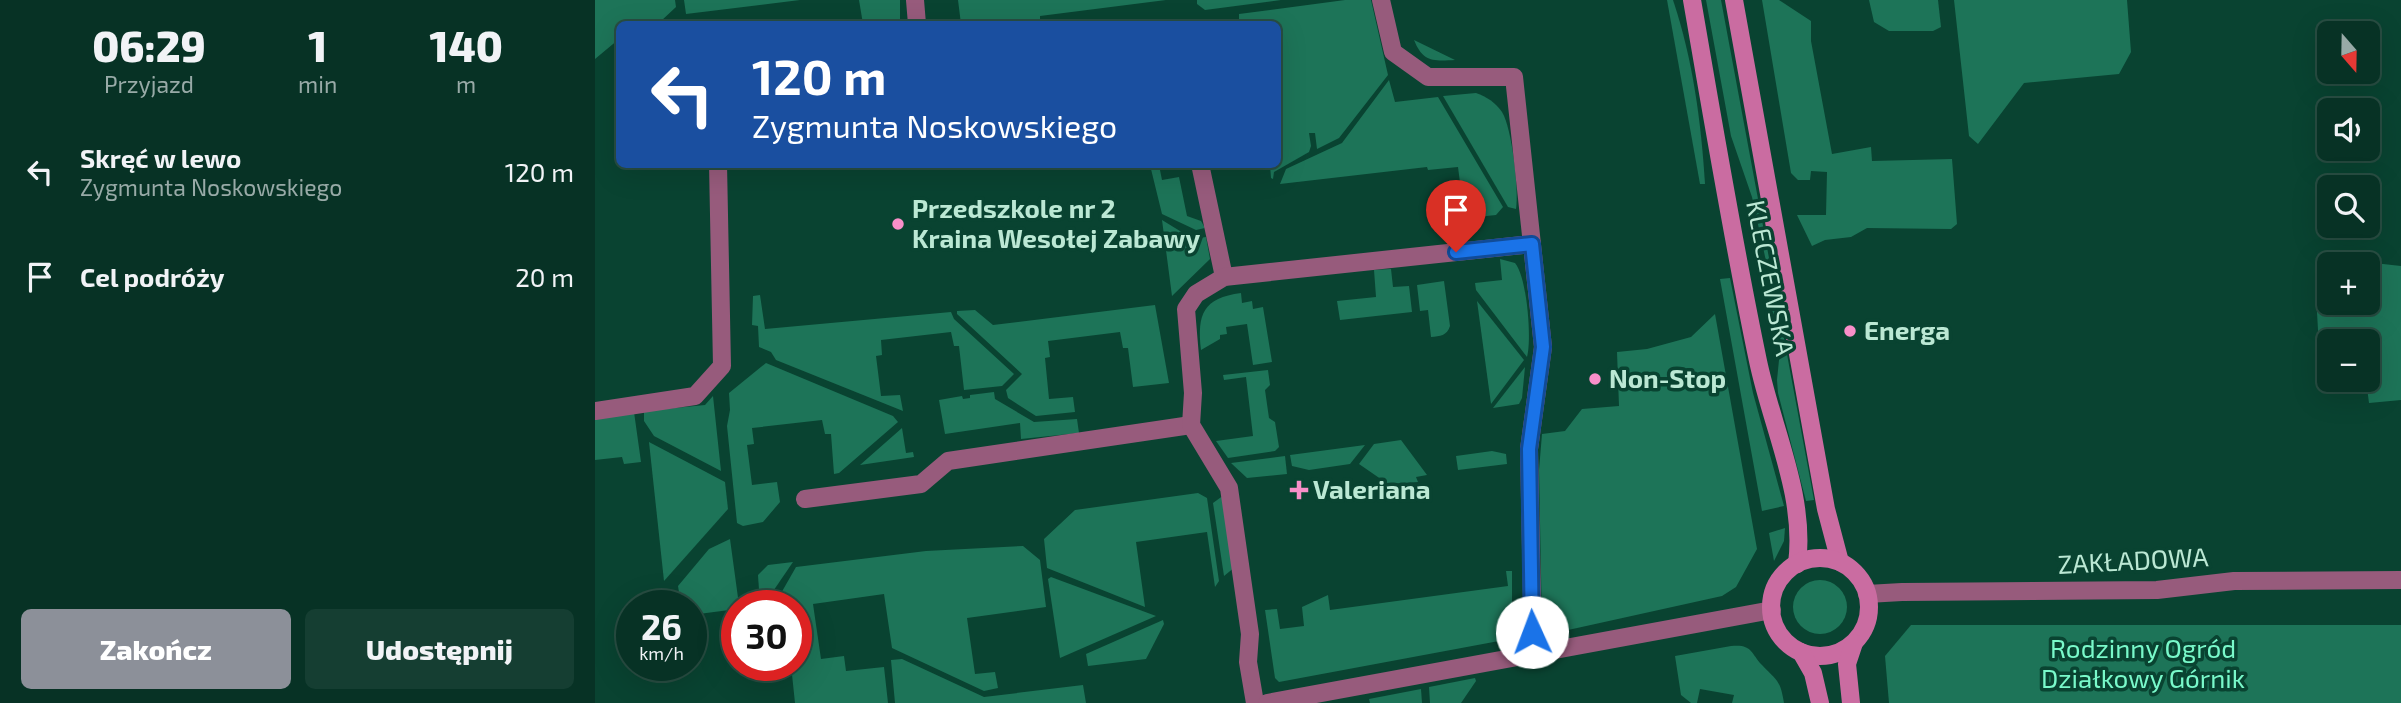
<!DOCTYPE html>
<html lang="pl">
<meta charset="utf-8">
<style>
:root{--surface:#073225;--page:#153e32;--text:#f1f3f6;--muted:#98aaa7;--line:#284d42;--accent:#8c9099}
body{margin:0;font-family:"Exo 2",sans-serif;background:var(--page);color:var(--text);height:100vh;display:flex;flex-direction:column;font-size:26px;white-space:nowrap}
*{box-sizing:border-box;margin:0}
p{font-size:23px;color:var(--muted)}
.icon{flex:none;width:38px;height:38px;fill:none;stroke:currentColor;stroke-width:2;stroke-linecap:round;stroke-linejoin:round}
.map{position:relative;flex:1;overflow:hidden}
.drawer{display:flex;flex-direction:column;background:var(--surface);width:595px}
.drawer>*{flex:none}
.guide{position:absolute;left:21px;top:21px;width:665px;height:147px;border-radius:10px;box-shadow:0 7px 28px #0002,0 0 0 2px var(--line);background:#1a4fa0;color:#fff;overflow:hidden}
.needle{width:46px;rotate:160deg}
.tools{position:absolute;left:1722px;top:21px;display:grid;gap:14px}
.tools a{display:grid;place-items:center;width:63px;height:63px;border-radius:10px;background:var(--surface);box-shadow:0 7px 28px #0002,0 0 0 2px var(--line);font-size:35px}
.speed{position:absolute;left:21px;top:590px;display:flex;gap:14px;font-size:35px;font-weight:700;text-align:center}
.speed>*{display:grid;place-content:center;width:91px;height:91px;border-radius:50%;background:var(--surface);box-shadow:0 7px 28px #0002,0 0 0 2px var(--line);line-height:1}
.speed small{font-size:18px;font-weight:400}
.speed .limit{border:10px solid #d22;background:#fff;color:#111}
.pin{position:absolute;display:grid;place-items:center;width:60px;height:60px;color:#fff;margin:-72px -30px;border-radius:50% 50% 50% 0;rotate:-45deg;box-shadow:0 0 7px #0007}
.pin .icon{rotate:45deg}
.me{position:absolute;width:77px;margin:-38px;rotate:358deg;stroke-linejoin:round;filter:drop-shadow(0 0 5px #0008)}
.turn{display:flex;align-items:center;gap:24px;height:147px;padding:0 21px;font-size:32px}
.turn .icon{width:91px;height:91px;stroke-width:2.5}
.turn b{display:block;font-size:49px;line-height:60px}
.eta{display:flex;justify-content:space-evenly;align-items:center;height:119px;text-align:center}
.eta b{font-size:42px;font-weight:800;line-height:49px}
.primary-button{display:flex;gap:14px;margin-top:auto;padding:14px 21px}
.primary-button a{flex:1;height:80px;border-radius:10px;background:var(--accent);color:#fff;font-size:28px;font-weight:800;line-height:80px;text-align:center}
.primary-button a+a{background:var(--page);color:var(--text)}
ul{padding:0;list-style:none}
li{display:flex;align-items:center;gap:21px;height:105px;padding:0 21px}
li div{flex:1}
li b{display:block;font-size:26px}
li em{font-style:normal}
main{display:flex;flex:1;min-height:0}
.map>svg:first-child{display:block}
</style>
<main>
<section class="drawer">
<div class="eta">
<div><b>06:29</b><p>Przyjazd</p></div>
<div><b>1</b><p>min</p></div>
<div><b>140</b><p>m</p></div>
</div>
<ul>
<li><svg class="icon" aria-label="left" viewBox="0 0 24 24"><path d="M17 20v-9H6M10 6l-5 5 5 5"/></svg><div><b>Skręć w lewo</b><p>Zygmunta Noskowskiego</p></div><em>120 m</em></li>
<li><svg class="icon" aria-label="arrive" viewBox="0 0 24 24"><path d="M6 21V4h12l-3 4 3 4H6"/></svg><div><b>Cel podróży</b></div><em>20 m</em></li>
</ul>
<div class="primary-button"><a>Zakończ</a><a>Udostępnij</a></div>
</section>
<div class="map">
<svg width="1806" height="703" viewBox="0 0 1806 703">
<rect width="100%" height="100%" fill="#094331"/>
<g fill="#1d7458">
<path d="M 0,0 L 80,0 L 81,7 L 66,21 L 24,24 L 24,39 L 0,59 Z"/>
<path d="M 89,0 L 205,0 L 91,14 Z"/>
<path d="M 264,0 L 305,0 L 305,20 L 301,24 L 268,24 Z"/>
<path d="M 363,0 L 571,0 L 445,16 L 445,20 L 417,24 L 366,24 Z"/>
<path d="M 602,0 L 686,0 L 610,10 L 602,4 Z"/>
<path d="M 750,0 L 776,0 L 793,75 L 744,138 L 722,149 L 720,133 L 714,133 L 716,146 L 714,152 L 679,172 L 678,179 L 676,178 L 675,165 L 682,164 L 682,24 L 644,24 L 644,14 Z"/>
<path d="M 1072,0 L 1078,0 C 1098,60 1106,121 1110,184 L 1105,184 Z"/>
<path d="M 1111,0 L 1126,0 L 1174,258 L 1171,261 L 1157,197 L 1136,136 Z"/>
<path d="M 1167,0 L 1184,0 L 1216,21 L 1216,41 L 1237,154 L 1276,147 L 1277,161 L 1357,159 L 1362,224 L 1356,229 L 1272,228 L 1256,237 L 1230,240 L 1217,246 L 1202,215 L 1231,215 L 1232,172 L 1216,171 L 1215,180 L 1203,180 L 1196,173 Z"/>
<path d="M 1274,0 L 1343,0 L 1346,27 L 1338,31 L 1294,31 L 1279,22 Z"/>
<path d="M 1359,0 L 1532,0 L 1536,52 L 1524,74 L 1429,83 L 1383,144 L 1374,136 Z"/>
<path d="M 819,40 L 860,60 C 837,61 828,62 819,40 Z"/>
<path d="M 794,80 L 800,102 L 843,97 L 908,207 L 901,215 L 844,221 L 842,210 L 868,206 L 863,167 L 833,170 L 832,167 L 685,184 L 691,169 L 747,143 Z"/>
<path d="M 881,93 C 892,97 900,102 907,112 C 917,128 924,190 921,209 L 913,207 L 848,96 Z"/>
<path d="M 555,165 L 564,165 L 567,180 L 584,177 L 592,216 L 606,221 L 610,228 L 601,230 L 567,214 Z"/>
<path d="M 567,220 L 598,239 L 611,237 L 615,259 L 577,296 Z"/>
<path d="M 905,259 L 920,263 C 932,277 937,339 932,357 L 881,290 L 880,283 L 907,280 Z"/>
<path d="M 1779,263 L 1806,266 L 1806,400 L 1774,403 L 1771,380 L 1773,341 L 1734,341 L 1734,380 L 1743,380 L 1726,382 L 1721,295 L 1723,279 L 1734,273 L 1734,303 L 1773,303 L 1772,264 Z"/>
<path d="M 796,269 L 798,287 L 814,286 L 817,312 L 745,320 L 742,301 L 781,297 L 779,270 Z"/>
<path d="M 1135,278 L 1158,393 L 1189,506 L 1167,511 L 1125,279 Z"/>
<path d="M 849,281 L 855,326 C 852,336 845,336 836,337 L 833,310 L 825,311 L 822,285 Z"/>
<path d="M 646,293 L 647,303 L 657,301 L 658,309 L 668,307 L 677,362 L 658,365 L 652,324 L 631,327 L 632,334 L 625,335 L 625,339 L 606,350 C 602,314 608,298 646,293 Z"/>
<path d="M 1177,293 L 1181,295 L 1219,500 L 1211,501 L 1183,393 L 1182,380 L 1185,350 L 1174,299 Z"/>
<path d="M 165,295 L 170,329 L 356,312 L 359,319 L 419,374 L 407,386 L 369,390 L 364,346 L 359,346 L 356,332 L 286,340 L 287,355 L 281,356 L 286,396 L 305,395 L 308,411 L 181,360 L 176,352 L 164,347 L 163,326 L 157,325 L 158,296 Z"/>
<path d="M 882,301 L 929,360 L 896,404 Z"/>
<path d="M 560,305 L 574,383 L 538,387 L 533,348 L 528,348 L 525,332 L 453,341 L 455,357 L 450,358 L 454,399 L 478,397 L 480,412 L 441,416 L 413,398 L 411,390 L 427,374 L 362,314 L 362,311 L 380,310 L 398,325 Z"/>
<path d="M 1120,314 L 1162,549 L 1141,587 L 1127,596 L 955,634 L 947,625 L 944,470 L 947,434 L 970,431 L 987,409 L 1024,406 L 1022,352 L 1052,349 L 1096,337 Z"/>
<path d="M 171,363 L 298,416 L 303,422 L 244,473 L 239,474 L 236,434 L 230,434 L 227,420 L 157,428 L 159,444 L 152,445 L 157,485 L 182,482 L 185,502 L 168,522 L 148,526 L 142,523 L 132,426 L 135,410 L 134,393 Z"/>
<path d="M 930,367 L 927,398 L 924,404 L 898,408 Z"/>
<path d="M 673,370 L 675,385 L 670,390 L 674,418 L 680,422 L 684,447 L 680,451 L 633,458 L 621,441 L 658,436 L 651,377 L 629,380 L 628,375 Z"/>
<path d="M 399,392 L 400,399 L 439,422 L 482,419 L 484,433 L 426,439 L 425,423 L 350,434 L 344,400 L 367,396 L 368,399 L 375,398 L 375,395 Z"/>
<path d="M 118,396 L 126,471 L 59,436 L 49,421 L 49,411 L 110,405 Z"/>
<path d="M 39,412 L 46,462 L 29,464 L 27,457 L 0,460 L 0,418 Z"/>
<path d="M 307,428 L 311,453 L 318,452 L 319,457 L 265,465 Z"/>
<path d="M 806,440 L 832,475 L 821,477 L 823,482 L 793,484 L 764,464 L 779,444 Z"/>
<path d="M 54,442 L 130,482 L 133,509 L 69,581 Z"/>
<path d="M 770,445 L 755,464 L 714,470 L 697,466 L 695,455 Z"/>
<path d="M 897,451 L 911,454 L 912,464 L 863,470 L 861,456 Z"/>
<path d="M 690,456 L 692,474 L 652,478 L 636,463 Z"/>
<path d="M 603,493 L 612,498 L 624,581 L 620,587 L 612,532 L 541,542 L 550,607 L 452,568 L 449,539 L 480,510 Z"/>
<path d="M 629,495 L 640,567 L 629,576 L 618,503 Z"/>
<path d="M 1190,528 L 1189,541 L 1179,561 L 1174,533 Z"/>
<path d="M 135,539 L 144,605 L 142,606 L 142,609 L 96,615 L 96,606 L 86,605 L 83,586 L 114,549 Z"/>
<path d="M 428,546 L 445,560 L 451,607 L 372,618 L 380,674 L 400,672 L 403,688 L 389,691 L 297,648 L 289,594 L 218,604 L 226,659 L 249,656 L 251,671 L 289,667 L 293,703 L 200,703 L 196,665 L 201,665 L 201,606 L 184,605 L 181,602 L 201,567 L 331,551 Z"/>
<path d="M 198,562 L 170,603 L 165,605 L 163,575 L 173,565 Z"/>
<path d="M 911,571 L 917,571 L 917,632 L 904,641 L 684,682 L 680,678 L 670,610 L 682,609 L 685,629 L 709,626 L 707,607 L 733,595 L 735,610 L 913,586 Z"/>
<path d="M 456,577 L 561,616 L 465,658 L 453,579 Z"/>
<circle cx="1225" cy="607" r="27"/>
<path d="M 568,620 L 569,624 L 551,659 L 493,666 L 491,654 Z"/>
<path d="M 1316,625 L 1806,625 L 1806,703 L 1294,703 L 1290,656 Z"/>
<path d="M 1136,646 C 1157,644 1155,652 1167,665 C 1182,681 1185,679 1189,703 L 1137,703 L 1139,695 L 1105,689 L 1102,703 L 1096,703 L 1086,695 L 1080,656 Z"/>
<path d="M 307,659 L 389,697 L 488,685 L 491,703 L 300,703 L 296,660 Z"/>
<path d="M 880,678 L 881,681 L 866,703 L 835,703 L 834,687 Z"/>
<path d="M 826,689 L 827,703 L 775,703 L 774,699 Z"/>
</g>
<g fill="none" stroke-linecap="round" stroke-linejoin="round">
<g stroke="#975b7c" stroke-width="18">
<path d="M 320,0 L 322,24"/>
<path d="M 786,0 L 798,52 L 833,77 L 919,77 L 948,347 L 934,449 L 938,652"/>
<path d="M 605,164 L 629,277"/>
<path d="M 0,411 L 100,396 L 127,366 L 123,164"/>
<path d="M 210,499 L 326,484 L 353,461 L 596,425"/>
<path d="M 1272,594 L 1307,592 L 1562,590 L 1639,581 L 1806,580"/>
<path d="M 660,703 L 653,662 L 655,634 L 634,488 L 596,425 L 598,393 L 591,309 L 601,294 L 629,277 L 937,244"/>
<path d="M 672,703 L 1177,610"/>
</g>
<g stroke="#ca6ca1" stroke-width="18">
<path d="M 1097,0 C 1118,121 1138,242 1163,361 C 1177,428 1211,495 1202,564"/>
<path d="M 1139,0 L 1231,509 L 1245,562"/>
<circle cx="1225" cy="607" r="49"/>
<path d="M 1206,652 L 1218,673 L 1225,703"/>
<path d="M 1256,703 L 1252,664 L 1259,643"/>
</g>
</g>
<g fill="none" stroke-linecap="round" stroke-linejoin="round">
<defs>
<path id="route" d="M 861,252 L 937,244 L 948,347 L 934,449 L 937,632"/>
</defs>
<use href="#route" stroke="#114b97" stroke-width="18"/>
<use href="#route" stroke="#1a73e8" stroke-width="12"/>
</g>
<g fill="#f98fc9" stroke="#094331" stroke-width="2.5">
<circle cx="303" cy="224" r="7"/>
<circle cx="1255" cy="331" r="7"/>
<circle cx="1000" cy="379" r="7"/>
<path d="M700.5 479.5h7v7h7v7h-7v7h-7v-7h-7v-7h7z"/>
</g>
<g text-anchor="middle" stroke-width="7" stroke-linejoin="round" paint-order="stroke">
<g font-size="26" font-weight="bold" fill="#bbe8d4" stroke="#094331" text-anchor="start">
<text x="317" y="218">Przedszkole nr 2<tspan x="317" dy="30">Kraina Wesołej Zabawy</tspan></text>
<text x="1269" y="340">Energa</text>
<text x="1014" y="388">Non-Stop</text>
<text x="718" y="499">Valeriana</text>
</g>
<g font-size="26" fill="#bbe8d4" stroke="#094331">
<text transform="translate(1175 278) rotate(79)" y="9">KLECZEWSKA</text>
<text transform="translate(1538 561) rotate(-3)" y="9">ZAKŁADOWA</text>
</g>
<g font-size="26" fill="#79f9ca" stroke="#094331">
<text x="1548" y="658">Rodzinny Ogród<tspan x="1548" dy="30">Działkowy Górnik</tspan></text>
</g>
</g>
</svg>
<div class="tools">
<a><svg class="needle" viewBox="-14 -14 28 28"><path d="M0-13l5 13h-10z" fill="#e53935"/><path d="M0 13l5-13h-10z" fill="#98aaa7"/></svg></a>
<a><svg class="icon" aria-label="sound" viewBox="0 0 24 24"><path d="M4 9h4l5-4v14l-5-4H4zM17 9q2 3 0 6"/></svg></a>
<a><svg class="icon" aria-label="search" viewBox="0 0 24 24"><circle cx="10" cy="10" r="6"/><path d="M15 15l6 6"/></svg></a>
<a>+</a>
<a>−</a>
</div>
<div class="speed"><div>26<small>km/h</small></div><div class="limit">30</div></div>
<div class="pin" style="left:861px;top:252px;background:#d93025"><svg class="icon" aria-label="arrive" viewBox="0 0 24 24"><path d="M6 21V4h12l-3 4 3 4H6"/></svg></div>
<svg class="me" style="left:937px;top:632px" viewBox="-20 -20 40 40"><circle r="19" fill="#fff"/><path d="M0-13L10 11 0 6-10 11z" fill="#1a73e8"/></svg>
<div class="guide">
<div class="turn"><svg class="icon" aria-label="left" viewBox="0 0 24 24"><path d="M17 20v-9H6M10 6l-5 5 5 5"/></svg><div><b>120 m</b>Zygmunta Noskowskiego</div></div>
</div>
</div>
</main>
